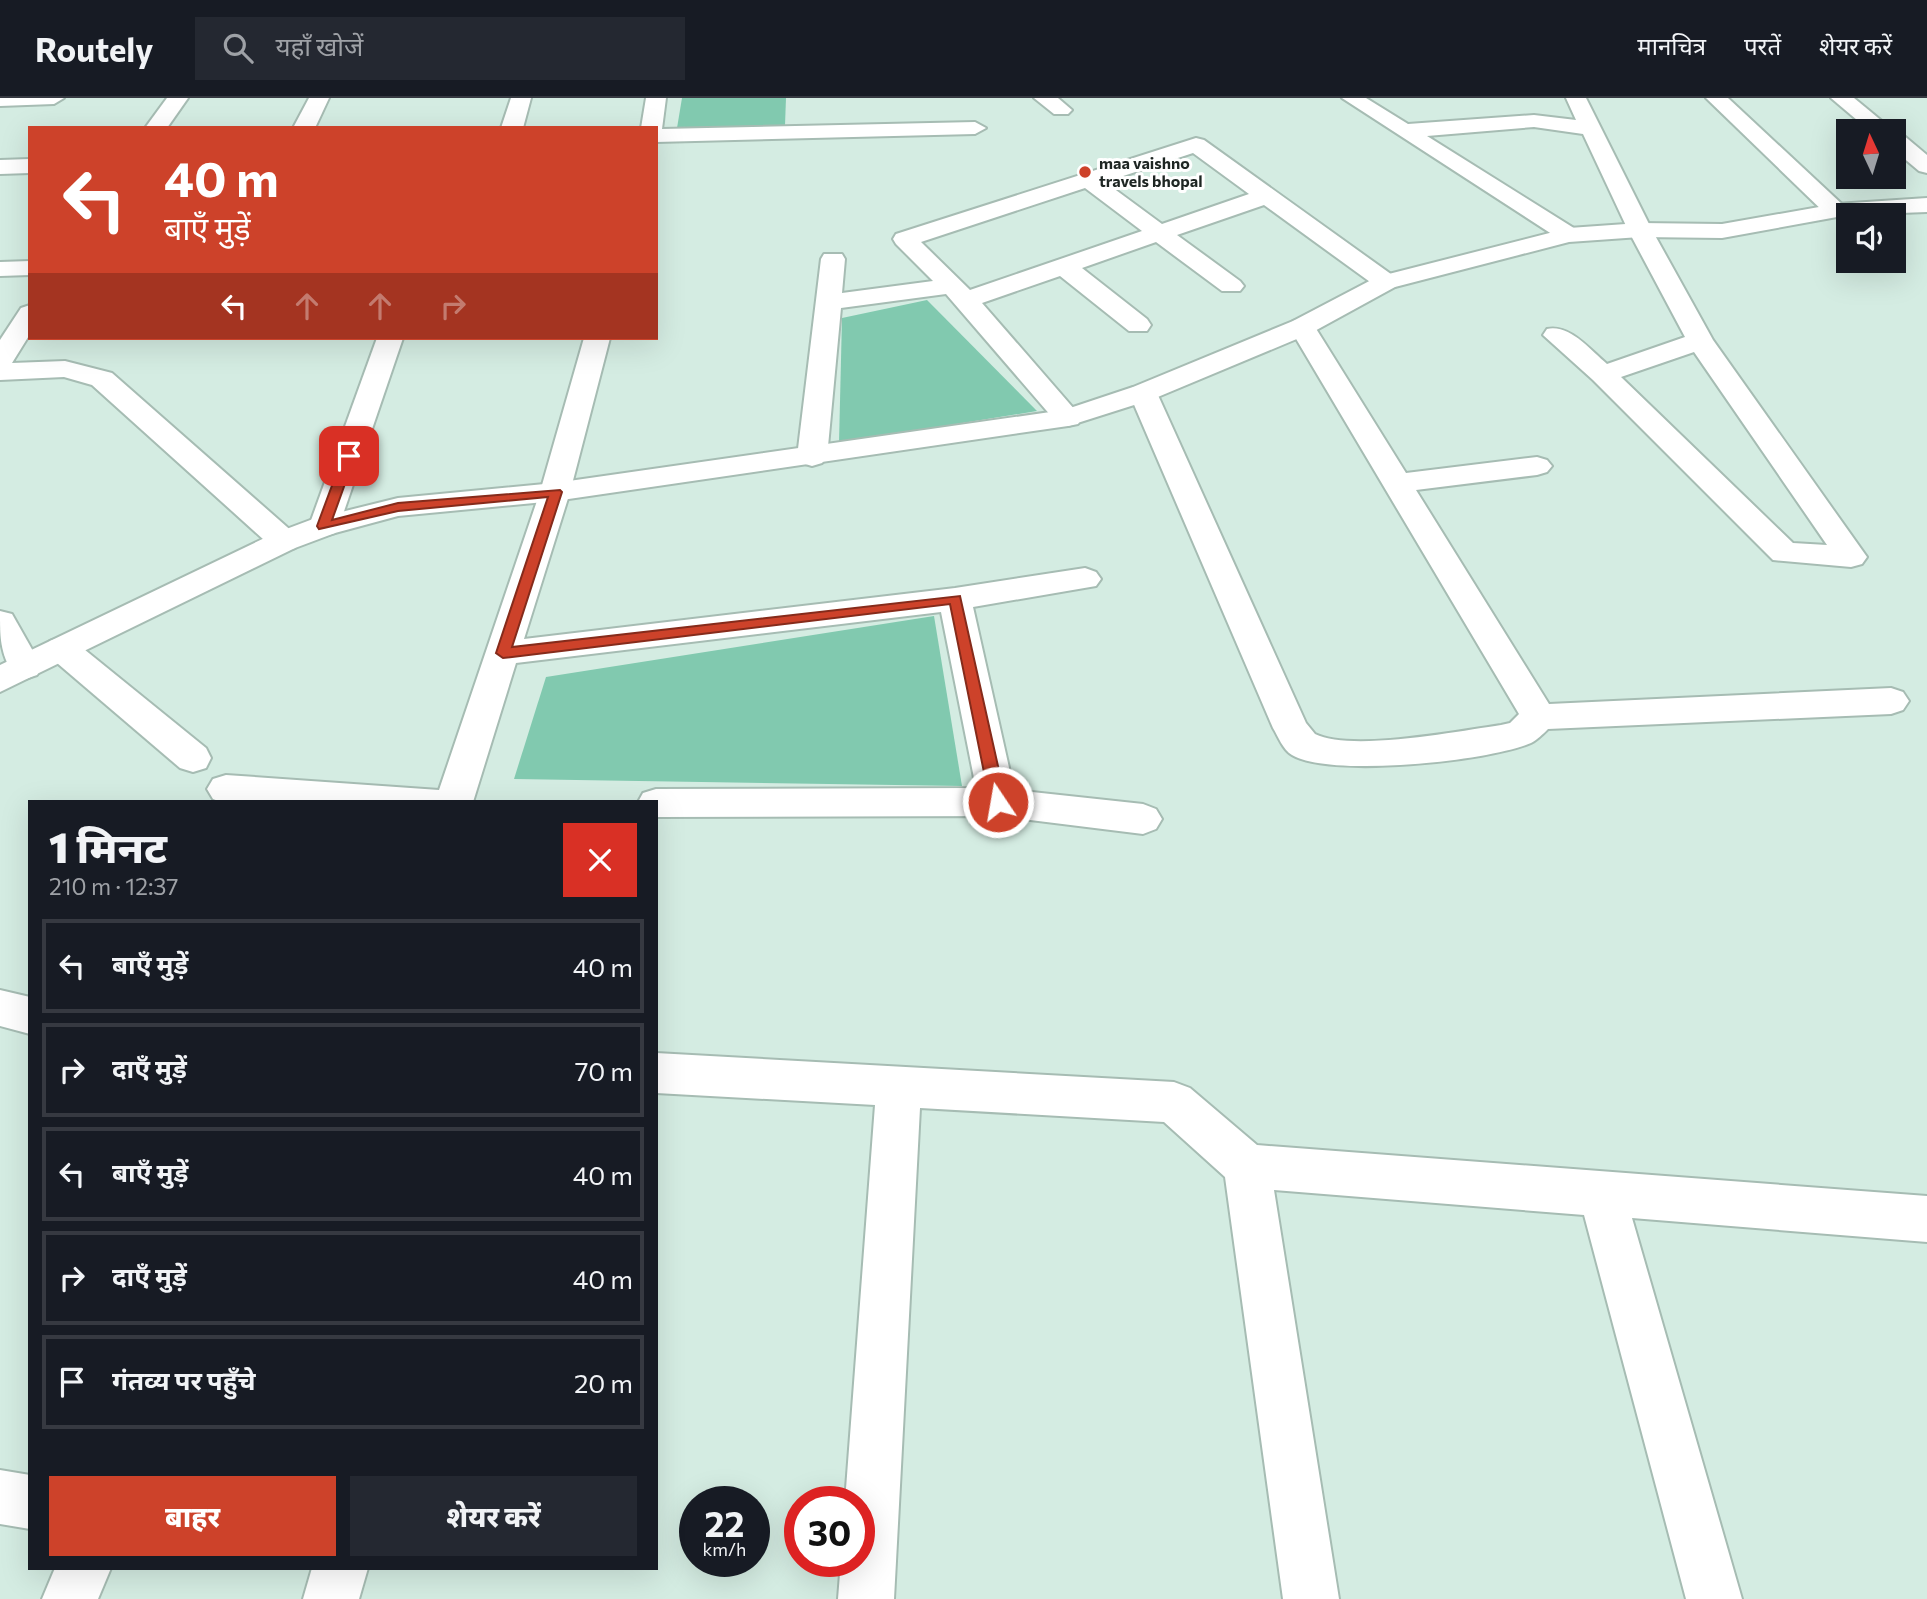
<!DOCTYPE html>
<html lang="hi">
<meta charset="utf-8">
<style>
:root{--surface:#171b24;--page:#242831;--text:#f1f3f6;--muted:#9ea1a6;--line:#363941;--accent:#cd422a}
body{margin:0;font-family:Commissioner,"Noto Sans Devanagari",sans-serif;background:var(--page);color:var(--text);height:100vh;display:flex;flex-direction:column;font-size:26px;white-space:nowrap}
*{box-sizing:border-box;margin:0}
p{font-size:23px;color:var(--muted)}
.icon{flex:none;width:38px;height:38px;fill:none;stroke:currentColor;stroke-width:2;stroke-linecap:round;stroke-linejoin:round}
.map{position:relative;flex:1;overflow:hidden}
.details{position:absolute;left:28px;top:702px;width:630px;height:770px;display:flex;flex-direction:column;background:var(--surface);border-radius:0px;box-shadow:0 7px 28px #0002}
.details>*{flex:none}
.top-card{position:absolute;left:28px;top:28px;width:630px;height:214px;border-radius:0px;box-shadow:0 7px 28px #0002;background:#cd422a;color:#fff;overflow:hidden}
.needle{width:46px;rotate:356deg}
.fabs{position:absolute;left:1836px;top:21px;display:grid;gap:14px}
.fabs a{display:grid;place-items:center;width:70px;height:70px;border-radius:0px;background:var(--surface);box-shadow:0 7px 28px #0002;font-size:35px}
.speed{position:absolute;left:679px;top:1388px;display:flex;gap:14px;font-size:35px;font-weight:700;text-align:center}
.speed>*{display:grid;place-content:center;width:91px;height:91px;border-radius:50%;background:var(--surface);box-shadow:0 7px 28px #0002;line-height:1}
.speed small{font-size:18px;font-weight:400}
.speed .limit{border:10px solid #d22;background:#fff;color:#111}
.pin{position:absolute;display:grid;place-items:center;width:60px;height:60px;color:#fff;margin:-30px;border-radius:14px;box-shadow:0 4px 10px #0006}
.me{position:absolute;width:77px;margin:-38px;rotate:348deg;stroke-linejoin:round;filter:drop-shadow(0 0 5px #0008)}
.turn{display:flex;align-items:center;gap:24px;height:147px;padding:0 21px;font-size:32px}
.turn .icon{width:91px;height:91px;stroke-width:2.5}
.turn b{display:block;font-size:49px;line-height:60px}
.lanes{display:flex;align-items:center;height:66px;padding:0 21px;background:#0003;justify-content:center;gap:35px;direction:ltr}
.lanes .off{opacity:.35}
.round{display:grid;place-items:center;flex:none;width:74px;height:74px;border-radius:0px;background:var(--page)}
.headline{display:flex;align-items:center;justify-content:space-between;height:119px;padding:0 21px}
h1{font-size:42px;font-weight:800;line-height:52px}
.action{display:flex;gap:14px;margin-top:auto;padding:14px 21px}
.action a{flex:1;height:80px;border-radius:0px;background:var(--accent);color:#fff;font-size:28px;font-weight:800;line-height:80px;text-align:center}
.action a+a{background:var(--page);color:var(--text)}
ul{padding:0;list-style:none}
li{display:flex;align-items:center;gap:21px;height:94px;margin:0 14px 10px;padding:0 7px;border:4px solid var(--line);border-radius:0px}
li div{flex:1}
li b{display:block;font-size:26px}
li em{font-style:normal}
header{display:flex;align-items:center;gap:42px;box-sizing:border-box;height:98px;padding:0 35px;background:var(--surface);border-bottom:2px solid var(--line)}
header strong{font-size:33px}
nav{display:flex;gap:38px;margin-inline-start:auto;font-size:24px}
.search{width:490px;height:63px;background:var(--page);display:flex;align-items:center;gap:18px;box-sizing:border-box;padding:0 24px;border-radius:0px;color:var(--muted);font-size:26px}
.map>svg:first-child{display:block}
</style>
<header>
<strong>Routely</strong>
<div class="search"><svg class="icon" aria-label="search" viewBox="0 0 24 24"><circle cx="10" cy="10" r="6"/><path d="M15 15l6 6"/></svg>यहाँ खोजें</div>
<nav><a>मानचित्र</a><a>परतें</a><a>शेयर करें</a></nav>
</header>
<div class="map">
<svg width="1927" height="1501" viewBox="0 0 1927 1501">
<rect width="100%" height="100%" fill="#d4ece2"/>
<g fill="#81c9af">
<path d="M 682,0 L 786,0 L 785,27 L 677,30 Z"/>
<path d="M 927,202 L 1037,313 L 839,345 L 842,220 Z"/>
<path d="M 934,518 L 962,688 L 514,681 L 546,579 Z"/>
</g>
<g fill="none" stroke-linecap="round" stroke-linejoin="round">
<defs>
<g id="street">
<path d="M 0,0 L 64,0 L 54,6 L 0,8 Z"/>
<path d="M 167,0 L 188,0 L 167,30 L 145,30 Z"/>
<path d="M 309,0 L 329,0 L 315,30 L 293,30 Z"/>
<path d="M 511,0 L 531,0 L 523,30 L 501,30 Z"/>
<path d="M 646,0 L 666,0 L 662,31 L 975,24 L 986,30 L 975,36 L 656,44 L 656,30 L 641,30 Z"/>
<path d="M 1034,0 L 1058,0 L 1072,12 L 1068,16 L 1054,16 Z"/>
<path d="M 1342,0 L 1366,0 L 1408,26 L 1534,17 L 1576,22 L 1566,0 L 1586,0 L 1652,132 L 1713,242 L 1862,452 L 1867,459 L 1862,466 L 1851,469 L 1773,462 L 1593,282 L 1543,237 L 1547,231 C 1570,226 1590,252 1607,266 L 1685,239 L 1628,132 L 1583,36 L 1534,29 L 1427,38 L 1577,132 L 1581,137 L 1577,142 L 1561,142 ZM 1694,254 L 1827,447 L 1793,445 L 1621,279 Z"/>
<path d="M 1706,0 L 1728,0 L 1844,108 L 1848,113 L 1844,118 L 1828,118 Z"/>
<path d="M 1831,0 L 1854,0 L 1894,33 L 1870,33 Z"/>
<path d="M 1894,34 L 1902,36 L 1927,57 L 1927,75 L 1919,73 L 1894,52 Z"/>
<path d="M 1196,40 L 1204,42 L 1395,179 L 1399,184 L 1395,189 L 1377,189 L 1264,107 L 1177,137 L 1240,183 L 1244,188 L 1240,193 L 1222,193 L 1156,144 L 1082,170 L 1147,221 L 1151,227 L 1147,233 L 1129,233 L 1060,178 L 982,205 L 1082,320 L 1078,326 L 1068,328 L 1058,326 L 946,196 L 841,210 L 827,359 L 822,365 L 812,368 L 802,365 L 797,359 L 821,161 L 824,156 L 842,156 L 845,161 L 842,195 L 933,183 L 896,146 L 893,141 L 896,136 ZM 1193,55 L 1249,96 L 1162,126 L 1105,84 ZM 1085,90 L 1142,133 L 970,192 L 921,144 Z"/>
<path d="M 30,61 L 30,75 L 0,76 L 0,62 Z"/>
<path d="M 30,163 L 30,177 L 0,178 L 0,164 Z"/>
<path d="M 30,207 L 30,236 L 12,265 L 65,263 L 112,275 L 295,436 L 300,443 L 295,450 L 284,453 L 273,450 L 92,287 L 64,279 L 0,282 L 0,242 L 21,210 Z"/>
<path d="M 1302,221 L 1311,223 L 1315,229 L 1406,375 L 1537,359 L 1547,362 L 1552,368 L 1547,374 L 1537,377 L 1416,392 L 1549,606 L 1891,590 L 1903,594 L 1909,603 L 1903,612 L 1891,616 L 1548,631 C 1543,636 1537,642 1531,645 C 1490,663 1330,680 1292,657 C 1283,652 1278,638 1273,630 L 1129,295 L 1133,289 L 1153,289 L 1157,295 L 1306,625 L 1315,636 C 1351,654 1459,633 1501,627 L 1510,625 L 1519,616 L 1289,229 L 1293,223 Z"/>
<path d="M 377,240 L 403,240 L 339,428 L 335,435 L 324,438 L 313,435 L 309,428 Z"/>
<path d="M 584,240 L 610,240 L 570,394 L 524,541 L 955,490 L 1085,470 L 1096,474 L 1101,481 L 1096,488 L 973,509 L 1014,692 L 1143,706 L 1156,711 L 1162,721 L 1156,731 L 1143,736 L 998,718 L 656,719 L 656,704 L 638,704 L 643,695 L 656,691 L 976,690 L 941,514 L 516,565 L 473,704 L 221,704 L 213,701 L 207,691 L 213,681 L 226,677 L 439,692 L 540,394 Z"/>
<path d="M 0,513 L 12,516 L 42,569 L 37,577 L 25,581 L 13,577 C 0,553 0,541 0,513 Z"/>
<path d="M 62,539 L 74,543 L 206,650 L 211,660 L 206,670 L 193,674 L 180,670 L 50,559 L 45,551 L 50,543 Z"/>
<path d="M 0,892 L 30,899 L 30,936 L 0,928 Z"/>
<path d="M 656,955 L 1174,984 L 1190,990 L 1257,1047 L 1927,1098 L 1927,1144 L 1632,1120 L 1742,1501 L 1686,1501 L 1584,1117 L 1274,1092 L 1339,1501 L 1283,1501 L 1225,1079 L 1164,1024 L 920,1010 L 894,1501 L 838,1501 L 841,1463 L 859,1463 L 859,1404 L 845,1404 L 875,1007 L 656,995 Z"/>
<path d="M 0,1372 L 30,1377 L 30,1431 L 0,1426 Z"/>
<path d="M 55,1470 L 111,1470 L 98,1501 L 42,1501 Z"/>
<path d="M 312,1470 L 368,1470 L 359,1501 L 303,1501 Z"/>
</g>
<path id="secondary" d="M 1927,100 L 1927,114 L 1848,117 L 1722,140 L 1640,139 L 1569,144 L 1395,189 L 1311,235 L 1153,301 L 1068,328 L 555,403 L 398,418 L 335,435 L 295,450 L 0,594 L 0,567 L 273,436 L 313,421 L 398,400 L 555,385 L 1064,312 L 1133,289 L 1293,223 L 1377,179 L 1569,130 L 1640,125 L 1722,126 L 1836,106 Z"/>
</defs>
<use href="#street" stroke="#a6bcb3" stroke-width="4"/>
<use href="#secondary" stroke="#a6bcb3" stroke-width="4"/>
<use href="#street" fill="#fff" fill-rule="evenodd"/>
<use href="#secondary" fill="#fff" fill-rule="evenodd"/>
</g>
<path fill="#cd422a" stroke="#852b1b" stroke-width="2" d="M 349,354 L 355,358 L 332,422 L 398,405 L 560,392 L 562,394 L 512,549 L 960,498 L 1006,704 L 998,710 L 990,704 L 950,506 L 503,560 L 496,555 L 548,399 L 398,413 L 319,431 L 317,428 L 343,358 Z"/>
<circle fill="#cd422a" stroke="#fff" stroke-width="2.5" cx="1085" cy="74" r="7"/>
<g text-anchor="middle" stroke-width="6" stroke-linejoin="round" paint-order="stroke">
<g font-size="16" font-weight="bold" fill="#1e2623" stroke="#fff" text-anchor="start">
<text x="1099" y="71">maa vaishno<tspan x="1099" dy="18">travels bhopal</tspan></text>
</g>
</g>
</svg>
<div class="fabs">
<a><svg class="needle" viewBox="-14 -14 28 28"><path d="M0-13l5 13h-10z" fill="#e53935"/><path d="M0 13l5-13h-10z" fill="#9ea1a6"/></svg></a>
<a><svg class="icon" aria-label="sound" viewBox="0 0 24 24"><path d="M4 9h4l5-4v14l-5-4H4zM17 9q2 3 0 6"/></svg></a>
</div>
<div class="speed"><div>22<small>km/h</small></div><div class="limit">30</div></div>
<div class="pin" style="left:349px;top:358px;background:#d93025"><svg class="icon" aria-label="arrive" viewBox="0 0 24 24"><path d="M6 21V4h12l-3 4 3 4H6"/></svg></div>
<svg class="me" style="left:998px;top:704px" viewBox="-20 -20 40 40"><circle r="17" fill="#cd422a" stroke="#fff" stroke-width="3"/><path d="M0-11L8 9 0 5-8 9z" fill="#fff"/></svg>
<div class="top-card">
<div class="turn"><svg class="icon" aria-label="left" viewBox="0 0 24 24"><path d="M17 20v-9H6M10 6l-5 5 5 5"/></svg><div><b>40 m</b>बाएँ मुड़ें</div></div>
<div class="lanes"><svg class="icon" aria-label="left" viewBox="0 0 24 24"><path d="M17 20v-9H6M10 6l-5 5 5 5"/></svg><svg class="icon off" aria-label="ahead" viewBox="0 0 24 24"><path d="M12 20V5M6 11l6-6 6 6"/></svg><svg class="icon off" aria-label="ahead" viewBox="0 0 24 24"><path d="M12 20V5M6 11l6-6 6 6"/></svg><svg class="icon off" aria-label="right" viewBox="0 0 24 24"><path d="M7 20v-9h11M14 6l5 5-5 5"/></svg></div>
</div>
<section class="details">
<div class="headline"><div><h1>1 मिनट</h1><p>210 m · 12:37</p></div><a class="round" style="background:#d93025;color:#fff"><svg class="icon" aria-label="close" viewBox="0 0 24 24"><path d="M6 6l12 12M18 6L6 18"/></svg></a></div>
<ul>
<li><svg class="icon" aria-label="left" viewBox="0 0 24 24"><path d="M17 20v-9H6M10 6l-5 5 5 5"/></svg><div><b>बाएँ मुड़ें</b></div><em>40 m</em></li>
<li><svg class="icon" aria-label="right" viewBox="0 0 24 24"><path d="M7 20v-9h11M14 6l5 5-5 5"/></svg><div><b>दाएँ मुड़ें</b></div><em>70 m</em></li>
<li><svg class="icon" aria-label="left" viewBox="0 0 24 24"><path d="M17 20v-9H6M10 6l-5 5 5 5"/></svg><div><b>बाएँ मुड़ें</b></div><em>40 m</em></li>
<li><svg class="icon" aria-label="right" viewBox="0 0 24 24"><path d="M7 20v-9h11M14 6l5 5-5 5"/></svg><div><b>दाएँ मुड़ें</b></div><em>40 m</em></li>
<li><svg class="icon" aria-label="arrive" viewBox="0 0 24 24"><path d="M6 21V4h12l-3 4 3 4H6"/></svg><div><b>गंतव्य पर पहुँचे</b></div><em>20 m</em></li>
</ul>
<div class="action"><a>बाहर</a><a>शेयर करें</a></div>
</section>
</div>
